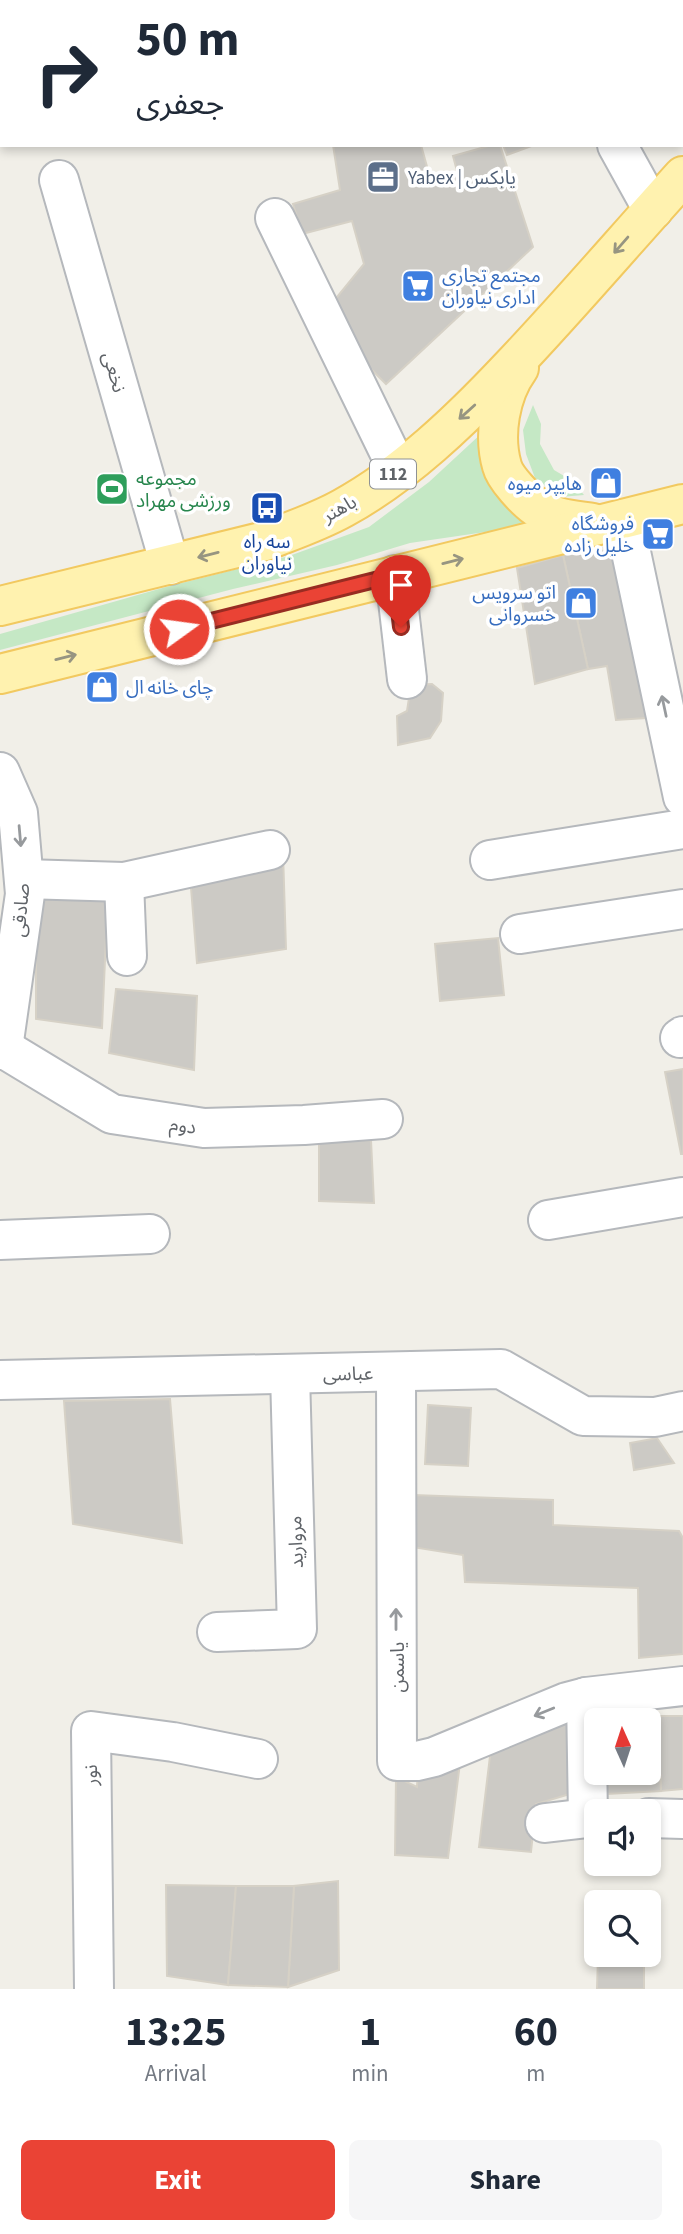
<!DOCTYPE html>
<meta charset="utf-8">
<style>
:root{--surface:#fff;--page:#f6f6f7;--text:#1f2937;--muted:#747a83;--accent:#ea4335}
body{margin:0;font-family:"Source Sans 3","Noto Sans Arabic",sans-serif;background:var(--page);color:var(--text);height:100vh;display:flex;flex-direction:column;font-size:26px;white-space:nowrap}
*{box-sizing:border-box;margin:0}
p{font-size:23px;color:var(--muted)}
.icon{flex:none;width:38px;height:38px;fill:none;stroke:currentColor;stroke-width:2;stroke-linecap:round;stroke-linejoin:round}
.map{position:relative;height:1989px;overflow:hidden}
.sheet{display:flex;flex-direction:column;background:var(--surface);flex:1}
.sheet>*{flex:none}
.top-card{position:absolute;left:0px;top:0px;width:684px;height:147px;box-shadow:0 4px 10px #0003;background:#fff;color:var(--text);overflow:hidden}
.needle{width:46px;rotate:357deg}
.buttons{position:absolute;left:584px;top:1708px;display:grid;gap:14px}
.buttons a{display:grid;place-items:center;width:77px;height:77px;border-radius:10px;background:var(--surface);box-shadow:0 4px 10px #0003;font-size:35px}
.pin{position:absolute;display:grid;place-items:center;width:60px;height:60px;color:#fff;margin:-72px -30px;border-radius:50% 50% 50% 0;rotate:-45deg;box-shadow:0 0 7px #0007}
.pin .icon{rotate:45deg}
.me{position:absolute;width:77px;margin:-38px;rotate:76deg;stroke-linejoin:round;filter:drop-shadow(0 0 5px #0008)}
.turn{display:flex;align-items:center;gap:24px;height:147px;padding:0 21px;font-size:32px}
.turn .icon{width:91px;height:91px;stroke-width:2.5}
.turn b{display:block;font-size:49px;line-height:60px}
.eta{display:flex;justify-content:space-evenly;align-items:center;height:119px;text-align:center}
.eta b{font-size:42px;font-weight:700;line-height:49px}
.button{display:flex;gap:14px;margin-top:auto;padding:14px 21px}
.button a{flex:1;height:80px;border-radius:10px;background:var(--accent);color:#fff;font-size:28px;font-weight:700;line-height:80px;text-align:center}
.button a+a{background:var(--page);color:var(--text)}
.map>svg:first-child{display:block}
</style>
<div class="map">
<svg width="683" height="1989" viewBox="0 0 683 1989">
<rect width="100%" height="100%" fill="#f1efe8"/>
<g fill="#c5e8c5">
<path d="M 533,405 L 541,424 L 540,444 L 554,470 L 571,480 L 584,495 L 560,497 L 535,478 L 526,454 L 523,430 Z"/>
<path d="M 483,432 L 533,522 L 499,530 L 410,543 L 337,565 L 233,589 L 0,650 L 0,634 L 166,587 L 289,556 L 369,527 L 429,482 Z"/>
</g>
<g fill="#cccac5" stroke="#d6d1c6" stroke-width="2">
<path d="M 416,0 L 493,0 L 494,2 L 410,2 Z"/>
<path d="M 333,145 L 421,145 L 431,181 L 458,175 L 453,156 L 492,145 L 500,145 L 533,247 L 386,384 L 372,370 L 370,372 L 328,308 L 364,264 L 352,221 L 302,234 L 293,204 L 340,190 Z"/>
<path d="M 503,145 L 534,145 L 507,155 Z"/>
<path d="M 612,547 L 646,718 L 616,720 L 607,666 L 588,669 L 563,555 Z"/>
<path d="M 563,555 L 588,669 L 535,684 L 517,568 Z"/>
<path d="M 432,684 L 443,693 L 441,721 L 430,738 L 398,745 L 397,716 L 407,711 L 411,685 Z"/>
<path d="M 283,852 L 286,949 L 197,963 L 190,875 Z"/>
<path d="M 36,890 L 108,892 L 102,1028 L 36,1019 Z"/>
<path d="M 498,938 L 504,995 L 440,1001 L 435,944 Z"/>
<path d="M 116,989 L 197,996 L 194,1070 L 109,1053 Z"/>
<path d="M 683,1069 L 683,1154 L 681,1154 L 665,1072 Z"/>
<path d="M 371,1140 L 374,1203 L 319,1201 L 319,1142 Z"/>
<path d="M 170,1399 L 182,1543 L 73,1524 L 64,1401 Z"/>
<path d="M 428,1405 L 471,1408 L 468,1466 L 425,1464 Z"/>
<path d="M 657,1438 L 674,1463 L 634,1470 L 630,1443 Z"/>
<path d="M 413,1495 L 553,1500 L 553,1525 L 679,1531 L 683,1538 L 683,1654 L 639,1658 L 638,1588 L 465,1582 L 463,1555 L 412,1547 Z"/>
<path d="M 657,1716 L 683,1716 L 683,1789 L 661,1791 Z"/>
<path d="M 657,1716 L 661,1791 L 607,1794 L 606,1773 L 649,1773 L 649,1720 L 603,1720 Z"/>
<path d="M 571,1720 L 570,1794 L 536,1804 L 531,1852 L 479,1847 L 491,1748 Z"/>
<path d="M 460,1763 L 448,1858 L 395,1855 L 396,1777 L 417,1787 L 418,1769 Z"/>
<path d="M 338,1881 L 339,1970 L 288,1987 L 294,1886 Z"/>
<path d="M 166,1885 L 236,1886 L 228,1985 L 167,1976 Z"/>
<path d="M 236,1886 L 294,1886 L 288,1987 L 228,1985 Z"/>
<path d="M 598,1955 L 644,1955 L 644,1989 L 597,1989 Z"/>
</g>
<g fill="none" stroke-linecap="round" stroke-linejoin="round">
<defs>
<g id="minor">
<path d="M 536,0 L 537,2"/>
<path d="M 240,2 L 252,0"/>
<path d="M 0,48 L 2,47"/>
<path d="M 617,145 L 653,210"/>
<path d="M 59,180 L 170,565"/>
<path d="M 275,218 L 398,470"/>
<path d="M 624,519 L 683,797"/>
<path d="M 395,575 L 407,679"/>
<path d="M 0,772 L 18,813 L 25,894 L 3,1048 L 0,1050"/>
<path d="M 490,860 L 683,829"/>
<path d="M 24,879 L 124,882 L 270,850"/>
<path d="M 124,882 L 127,956"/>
<path d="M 520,934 L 683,909"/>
<path d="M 680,1038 L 683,1036"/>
<path d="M 3,1048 L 112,1114 L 204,1128 L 304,1125 L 383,1119"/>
<path d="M 548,1220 L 683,1197"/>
<path d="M 0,1240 L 150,1234"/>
<path d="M 396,1372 L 397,1761 L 417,1761 L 434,1757 L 567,1702 L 586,1697 L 683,1686"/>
<path d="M 0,1380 L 501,1369 L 583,1416 L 655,1417 L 683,1411"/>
<path d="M 217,1632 L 297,1629 L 290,1374"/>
<path d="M 586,1697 L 588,1817"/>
<path d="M 649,1818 L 683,1819"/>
<path d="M 545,1823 L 597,1817"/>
<path d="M 94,1989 L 91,1731 L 173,1742 L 258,1759"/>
</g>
<g id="primary">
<path d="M 519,368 C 500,394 493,435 502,466 C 505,478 526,500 536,507 C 552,519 574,520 593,523"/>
<path d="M 0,606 L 265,541 C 291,531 318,522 343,508 C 405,474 461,420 509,369 C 569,306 625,240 683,176"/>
<path d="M 0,674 L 683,504"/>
</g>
</defs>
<use href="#minor" stroke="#b5b8bc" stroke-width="42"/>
<use href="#primary" stroke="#f2c960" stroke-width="42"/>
<use href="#minor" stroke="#fff" stroke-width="38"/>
<use href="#primary" stroke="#fff2af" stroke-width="38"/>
</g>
<defs><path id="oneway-shaft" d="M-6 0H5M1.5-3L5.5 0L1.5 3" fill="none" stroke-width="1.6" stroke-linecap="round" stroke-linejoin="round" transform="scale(1.75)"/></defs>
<g stroke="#979581">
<use href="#oneway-shaft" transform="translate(621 245) rotate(131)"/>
<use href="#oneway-shaft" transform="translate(467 412) rotate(138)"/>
<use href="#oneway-shaft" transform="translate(208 555) rotate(166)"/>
<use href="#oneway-shaft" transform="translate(453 561) rotate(-14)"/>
<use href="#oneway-shaft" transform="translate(66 657) rotate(-14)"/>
</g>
<g stroke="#979a9d">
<use href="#oneway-shaft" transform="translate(664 706) rotate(-102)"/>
<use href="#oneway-shaft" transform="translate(20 836) rotate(85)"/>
<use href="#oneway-shaft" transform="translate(396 1619) rotate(-90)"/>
<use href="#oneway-shaft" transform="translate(544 1712) rotate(158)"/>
</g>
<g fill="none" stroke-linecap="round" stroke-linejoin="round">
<defs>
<path id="route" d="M 179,629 L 395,575 L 401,627"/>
</defs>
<use href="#route" stroke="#982c22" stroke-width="18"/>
<use href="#route" stroke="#ea4335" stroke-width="12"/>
</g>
<defs>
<symbol id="office-square" viewBox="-11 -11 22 22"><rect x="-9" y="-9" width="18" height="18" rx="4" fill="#5c6f8a" stroke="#fff"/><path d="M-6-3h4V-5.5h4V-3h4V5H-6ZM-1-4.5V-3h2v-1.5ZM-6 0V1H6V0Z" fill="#fff"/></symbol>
<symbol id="supermarket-square" viewBox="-11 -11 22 22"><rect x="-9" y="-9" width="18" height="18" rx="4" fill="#3f7fe0" stroke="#fff"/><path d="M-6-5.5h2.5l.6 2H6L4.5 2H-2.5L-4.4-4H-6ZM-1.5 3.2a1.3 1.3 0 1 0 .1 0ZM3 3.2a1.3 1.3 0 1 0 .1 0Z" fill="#fff"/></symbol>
<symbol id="shop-square" viewBox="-11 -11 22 22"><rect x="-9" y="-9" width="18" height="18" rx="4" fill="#3f7fe0" stroke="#fff"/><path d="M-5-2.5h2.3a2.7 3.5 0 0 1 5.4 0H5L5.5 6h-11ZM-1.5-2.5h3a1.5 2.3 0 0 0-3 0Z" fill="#fff"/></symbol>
<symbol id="stadium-square" viewBox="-11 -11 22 22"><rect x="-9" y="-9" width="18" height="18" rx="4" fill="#2e9e5b" stroke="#fff"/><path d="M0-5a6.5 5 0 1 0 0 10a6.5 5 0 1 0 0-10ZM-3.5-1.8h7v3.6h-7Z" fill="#fff"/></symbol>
<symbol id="bus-square" viewBox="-11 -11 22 22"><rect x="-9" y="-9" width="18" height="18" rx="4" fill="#1a4fb4" stroke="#fff"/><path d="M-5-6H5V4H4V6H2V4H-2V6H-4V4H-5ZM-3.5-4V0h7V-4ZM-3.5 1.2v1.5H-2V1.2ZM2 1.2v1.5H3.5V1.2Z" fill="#fff"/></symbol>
</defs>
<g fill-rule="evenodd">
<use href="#office-square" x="364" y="158" width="38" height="38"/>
<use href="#supermarket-square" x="399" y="267" width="38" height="38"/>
<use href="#shop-square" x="587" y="464" width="38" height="38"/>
<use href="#stadium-square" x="93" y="470" width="38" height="38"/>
<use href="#bus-square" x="248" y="489" width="38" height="38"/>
<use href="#supermarket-square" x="639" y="515" width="38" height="38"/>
<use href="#shop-square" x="562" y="584" width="38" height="38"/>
<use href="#shop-square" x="83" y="668" width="38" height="38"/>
</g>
<g text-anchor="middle" stroke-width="7" stroke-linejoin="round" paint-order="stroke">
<rect fill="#fff" stroke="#8f9295" stroke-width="2" x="370" y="459.5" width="46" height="29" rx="5"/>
<g font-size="18" font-weight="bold" fill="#5f6368">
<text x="393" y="480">112</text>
</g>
<g font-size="19" fill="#4e5e75" stroke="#fff" text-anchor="start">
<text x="408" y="184">Yabex | یابکس</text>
</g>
<g font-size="19" fill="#366cbe" stroke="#fff" text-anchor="end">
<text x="442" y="282" text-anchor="start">مجتمع تجاری<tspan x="442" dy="22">اداری نیاوران</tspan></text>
<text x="582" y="490">هایپر میوه</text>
<text x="634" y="530">فروشگاه<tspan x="634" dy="22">خلیل زاده</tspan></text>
<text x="556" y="599">اتو سرویس<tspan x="556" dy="22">خسروانی</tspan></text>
<text x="126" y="694" text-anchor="start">چای خانه ال</text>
</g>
<g font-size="19" fill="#5f6368" stroke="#fff">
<text transform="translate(115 372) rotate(74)" y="7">نخعی</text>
<text transform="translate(339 508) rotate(-29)" y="7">باهنر</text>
<text transform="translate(20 910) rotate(-85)" y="7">صادقی</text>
<text transform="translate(183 1125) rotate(8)" y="7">دوم</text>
<text transform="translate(348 1373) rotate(-1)" y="7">عباسی</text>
<text transform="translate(295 1542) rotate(-92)" y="7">مروارید</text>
<text transform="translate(397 1667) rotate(-90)" y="7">یاسمن</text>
<text transform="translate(90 1775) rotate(-91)" y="7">نور</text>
</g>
<g font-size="19" fill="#27864d" stroke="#fff" text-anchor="start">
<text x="136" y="485">مجموعه<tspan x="136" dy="22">ورزشی مهراد</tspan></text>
</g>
<g font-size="19" fill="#164399" stroke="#fff">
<text x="267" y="548">سه راه<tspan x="267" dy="22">نیاوران</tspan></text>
</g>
</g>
</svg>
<div class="buttons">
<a><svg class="needle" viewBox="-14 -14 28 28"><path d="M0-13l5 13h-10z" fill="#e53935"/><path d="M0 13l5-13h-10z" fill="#747a83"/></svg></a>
<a><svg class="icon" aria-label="sound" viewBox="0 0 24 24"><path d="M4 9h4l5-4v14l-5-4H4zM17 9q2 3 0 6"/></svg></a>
<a><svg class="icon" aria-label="search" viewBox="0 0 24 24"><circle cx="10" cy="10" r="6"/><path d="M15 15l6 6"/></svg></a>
</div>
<div class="pin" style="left:401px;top:627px;background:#d93025"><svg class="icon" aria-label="arrive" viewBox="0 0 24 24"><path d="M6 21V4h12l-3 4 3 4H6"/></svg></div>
<svg class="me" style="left:179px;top:629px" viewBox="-20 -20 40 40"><circle r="17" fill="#ea4335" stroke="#fff" stroke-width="3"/><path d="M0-11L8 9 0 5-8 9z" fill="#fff"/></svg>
<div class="top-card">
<div class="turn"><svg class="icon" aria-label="right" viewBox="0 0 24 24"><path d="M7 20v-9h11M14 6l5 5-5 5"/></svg><div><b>50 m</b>جعفری</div></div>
</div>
</div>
<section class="sheet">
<div class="eta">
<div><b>13:25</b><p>Arrival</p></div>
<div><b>1</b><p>min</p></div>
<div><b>60</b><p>m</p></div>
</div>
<div class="button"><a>Exit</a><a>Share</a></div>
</section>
